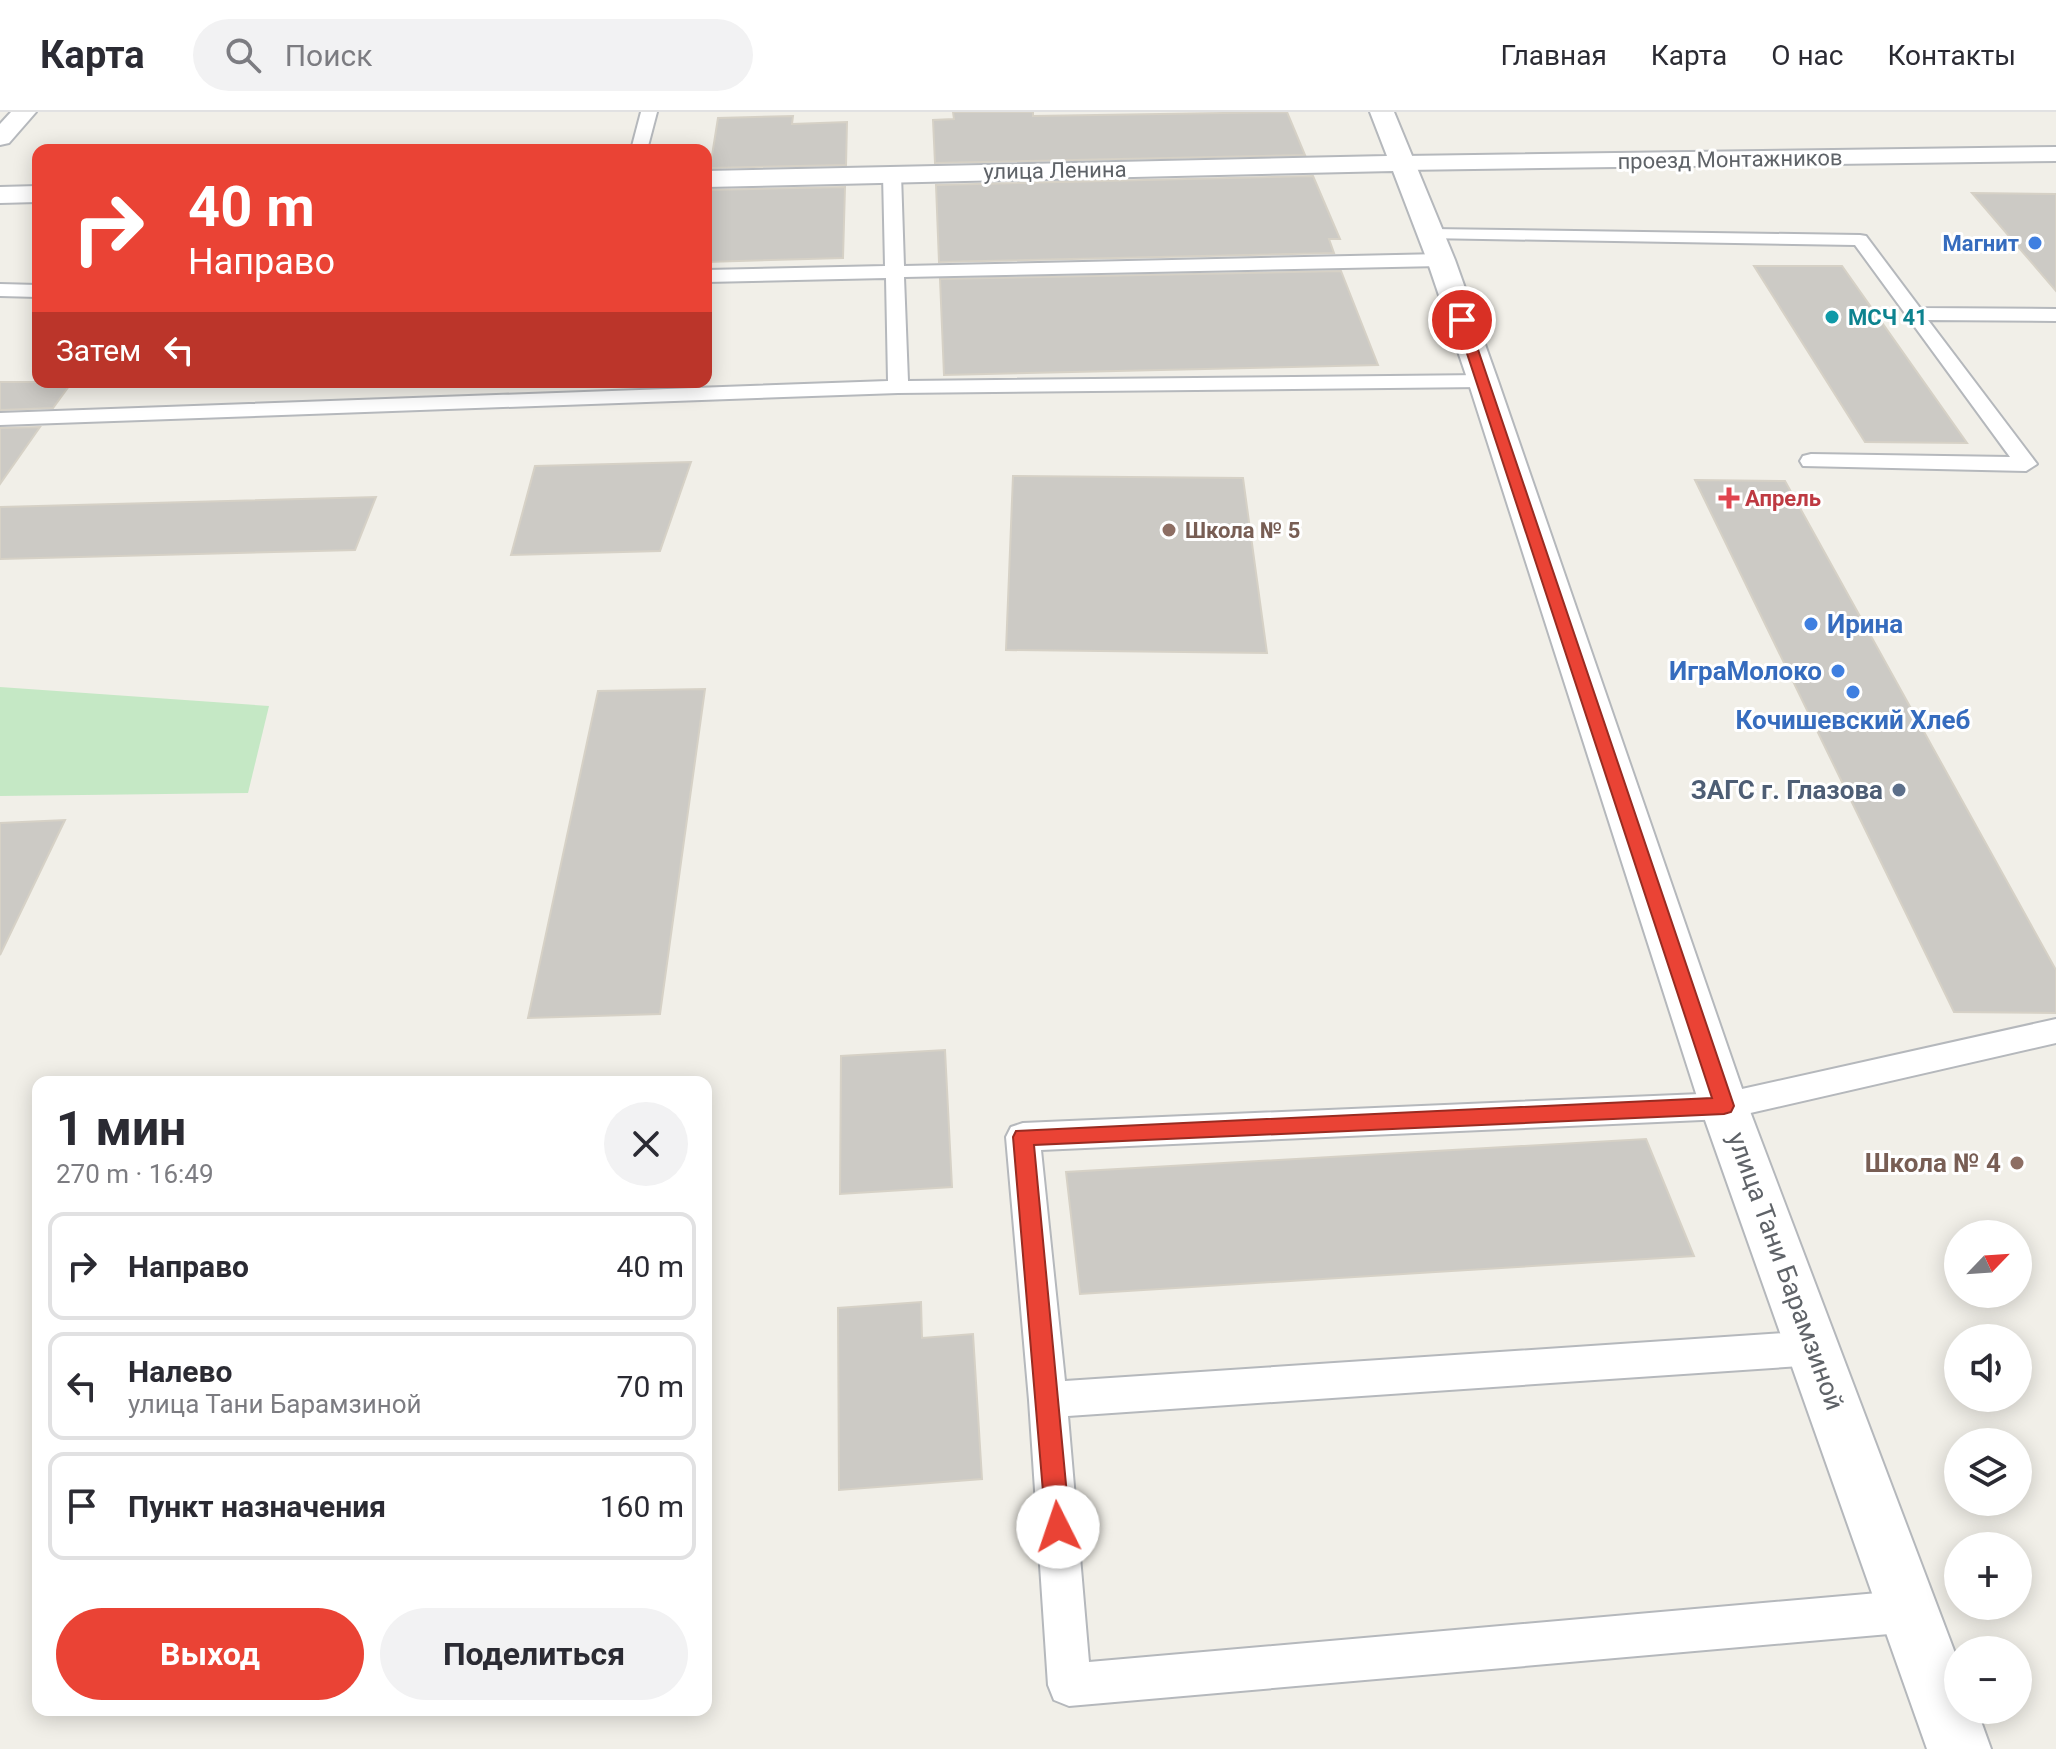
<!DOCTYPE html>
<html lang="ru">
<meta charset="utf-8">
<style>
:root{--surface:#fff;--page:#f2f2f3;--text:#2b2b33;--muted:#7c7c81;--line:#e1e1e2;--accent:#ea4335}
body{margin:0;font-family:Roboto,sans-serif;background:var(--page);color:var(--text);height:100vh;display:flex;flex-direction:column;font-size:30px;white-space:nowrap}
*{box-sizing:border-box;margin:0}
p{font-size:26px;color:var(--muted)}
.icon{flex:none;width:44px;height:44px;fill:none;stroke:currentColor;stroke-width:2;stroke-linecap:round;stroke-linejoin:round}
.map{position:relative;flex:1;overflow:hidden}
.sheet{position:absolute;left:32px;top:964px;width:680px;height:640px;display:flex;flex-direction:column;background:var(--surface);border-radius:16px;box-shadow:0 4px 20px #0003}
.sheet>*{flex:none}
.top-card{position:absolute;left:32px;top:32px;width:680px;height:244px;border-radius:16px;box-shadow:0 4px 20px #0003;background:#ea4335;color:#fff;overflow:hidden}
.needle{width:52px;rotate:65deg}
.buttons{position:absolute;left:1944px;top:1108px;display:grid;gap:16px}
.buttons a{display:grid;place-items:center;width:88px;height:88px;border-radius:50%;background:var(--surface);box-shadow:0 4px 20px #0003;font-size:40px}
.pin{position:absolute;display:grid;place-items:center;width:68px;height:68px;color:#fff;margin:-34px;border:4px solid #fff;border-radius:50%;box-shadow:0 2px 8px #0007}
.me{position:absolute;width:88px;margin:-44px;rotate:356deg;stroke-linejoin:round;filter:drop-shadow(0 0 6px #0008)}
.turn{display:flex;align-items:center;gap:28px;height:168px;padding:0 24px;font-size:36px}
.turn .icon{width:104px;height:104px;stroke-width:2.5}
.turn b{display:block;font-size:56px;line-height:68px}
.then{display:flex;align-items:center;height:76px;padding:0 24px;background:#0003;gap:16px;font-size:30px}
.round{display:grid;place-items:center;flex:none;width:84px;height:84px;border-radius:42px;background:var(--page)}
.headline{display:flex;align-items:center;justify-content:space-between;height:136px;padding:0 24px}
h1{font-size:48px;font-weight:700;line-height:60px}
.cta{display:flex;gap:16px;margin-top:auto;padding:16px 24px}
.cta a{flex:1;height:92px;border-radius:48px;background:var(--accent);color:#fff;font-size:32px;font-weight:700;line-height:92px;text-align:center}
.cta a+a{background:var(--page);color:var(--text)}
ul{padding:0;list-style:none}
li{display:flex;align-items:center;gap:24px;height:108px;margin:0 16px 12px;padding:0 8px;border:4px solid var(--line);border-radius:16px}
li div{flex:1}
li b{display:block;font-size:30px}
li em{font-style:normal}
header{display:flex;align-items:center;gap:48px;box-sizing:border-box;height:112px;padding:0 40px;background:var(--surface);border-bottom:2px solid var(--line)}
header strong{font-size:38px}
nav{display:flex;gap:44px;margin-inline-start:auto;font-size:28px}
.search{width:560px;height:72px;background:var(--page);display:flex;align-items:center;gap:20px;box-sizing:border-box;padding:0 28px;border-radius:44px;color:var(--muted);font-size:30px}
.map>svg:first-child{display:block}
</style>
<header>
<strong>Карта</strong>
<div class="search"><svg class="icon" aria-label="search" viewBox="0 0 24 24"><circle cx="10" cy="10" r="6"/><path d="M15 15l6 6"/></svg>Поиск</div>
<nav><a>Главная</a><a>Карта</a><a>О нас</a><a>Контакты</a></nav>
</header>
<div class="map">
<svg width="2056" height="1637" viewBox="0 0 2056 1637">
<rect width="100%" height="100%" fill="#f1efe8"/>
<path fill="#c5e8c5" d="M 0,575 L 269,594 L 248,681 L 0,684 Z"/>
<g fill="#cccac5" stroke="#d6d1c6" stroke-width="2">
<path d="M 953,0 L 1033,0 L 1033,4 L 1287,0 L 1305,43 L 935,51 L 933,8 L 954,7 Z"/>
<path d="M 793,4 L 792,12 L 847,10 L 846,53 L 710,56 L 718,6 Z"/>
<path d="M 1313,64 L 1340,127 L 1329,127 L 1334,141 L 939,150 L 936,73 Z"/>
<path d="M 845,75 L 843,146 L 706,150 L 707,78 Z"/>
<path d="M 1972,81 L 2056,82 L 2056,179 Z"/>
<path d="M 1754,154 L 1842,154 L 1967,331 L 1865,330 Z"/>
<path d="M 1341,159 L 1378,253 L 944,263 L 940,167 Z"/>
<path d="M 0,270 L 72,270 L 53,296 L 0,298 Z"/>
<path d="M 40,315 L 0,372 L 0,316 Z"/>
<path d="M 691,350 L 660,439 L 511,443 L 535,354 Z"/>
<path d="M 1013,364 L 1243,366 L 1267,541 L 1006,538 Z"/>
<path d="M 1695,368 L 1785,369 L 2056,858 L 2056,901 L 1954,900 Z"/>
<path d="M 376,385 L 355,438 L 0,447 L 0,395 Z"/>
<path d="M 705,577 L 660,902 L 528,906 L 598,579 Z"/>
<path d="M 65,708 L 0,843 L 0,711 Z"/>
<path d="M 945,938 L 952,1075 L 840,1082 L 841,944 Z"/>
<path d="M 1646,1027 L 1694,1144 L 1080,1182 L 1066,1060 Z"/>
<path d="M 921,1190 L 922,1226 L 973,1222 L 982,1367 L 839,1378 L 838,1196 Z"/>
</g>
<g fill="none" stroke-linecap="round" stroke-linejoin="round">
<defs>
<g id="service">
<path d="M 641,0 L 657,0 L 647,38 L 631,38 Z"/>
<path d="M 892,57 L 901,62 L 904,154 L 1441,142 L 1450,148 L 1441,154 L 904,165 L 908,269 L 1483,263 L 1493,269 L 1483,275 L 898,281 L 0,313 L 0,301 L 888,269 L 886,166 L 706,170 L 706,158 L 885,154 L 883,62 Z"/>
<path d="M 1431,117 L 1860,123 L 1866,124 L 1920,196 L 2056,197 L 2056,209 L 1928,208 L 2037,352 L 2026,359 L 1803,354 L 1800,349 L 1803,344 L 1811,342 L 2010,345 L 1855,133 L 1425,126 L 1422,122 L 1425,118 Z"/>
<path d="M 0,172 L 38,173 L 38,185 L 0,184 Z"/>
<path d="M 2056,907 L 2056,931 L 1724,1007 L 1041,1038 L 1065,1269 L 1815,1219 L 1828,1224 L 1834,1236 L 1828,1248 L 1815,1253 L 1068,1304 L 1089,1550 L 1912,1478 L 1927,1484 L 1933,1499 L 1927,1514 L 1912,1520 L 1069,1594 L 1054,1588 L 1048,1573 L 1029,1288 L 1006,1025 L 1011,1015 L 1023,1011 L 1724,981 Z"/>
</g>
<path id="minor" d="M 2056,35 L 2056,49 L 1404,58 L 1395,56 L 1392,51 L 1395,46 L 1404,44 Z"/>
<g id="tertiary">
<path d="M 11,0 L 36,0 L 9,31 L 0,33 L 0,12 Z"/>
<path d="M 1370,0 L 1394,0 L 1455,148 L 1498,269 L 1748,994 L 1958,1549 L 1958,1598 L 1977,1598 L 1991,1637 L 1927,1637 L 1700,994 L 1468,269 L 1427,148 L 1393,59 L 706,75 L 706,59 L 1387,44 Z"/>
<path d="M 38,74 L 38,90 L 0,91 L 0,75 Z"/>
</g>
</defs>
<use href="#service" stroke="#b5b8bc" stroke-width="4"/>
<use href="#minor" stroke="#b5b8bc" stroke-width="4"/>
<use href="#tertiary" stroke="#b5b8bc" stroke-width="4"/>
<use href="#service" fill="#fff" fill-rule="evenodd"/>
<use href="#minor" fill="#fff" fill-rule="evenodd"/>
<use href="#tertiary" fill="#fff" fill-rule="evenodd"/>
</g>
<path fill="#ea4335" stroke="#982c22" stroke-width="2" d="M 1458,206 L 1468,208 L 1734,994 L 1731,1000 L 1724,1002 L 1034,1033 L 1070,1415 L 1066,1423 L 1058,1427 L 1049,1423 L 1046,1415 L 1013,1025 L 1016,1019 L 1712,986 L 1456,208 Z"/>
<g fill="#3f7fe0" stroke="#fff" stroke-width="3">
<circle cx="2035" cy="131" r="8"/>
<circle cx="1811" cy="512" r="8"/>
<circle cx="1838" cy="559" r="8"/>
<circle cx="1853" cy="580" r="8"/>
</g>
<circle fill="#0f9aa8" stroke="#fff" stroke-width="3" cx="1832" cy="205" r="8"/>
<path fill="#e0444e" stroke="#fff" stroke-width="3" d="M1725 374h8v8h8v8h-8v8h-8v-8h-8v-8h8z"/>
<g fill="#8d6e63" stroke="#fff" stroke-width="3">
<circle cx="1169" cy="418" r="8"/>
<circle cx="2017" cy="1051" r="8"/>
</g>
<circle fill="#5c6f8a" stroke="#fff" stroke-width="3" cx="1899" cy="678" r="8"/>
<g text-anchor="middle" stroke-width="6" stroke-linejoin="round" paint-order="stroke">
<g font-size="22" fill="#5f6368" stroke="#fff">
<text transform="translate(1730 47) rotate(-1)" y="8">проезд Монтажников</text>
<text transform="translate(1055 58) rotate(-1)" y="8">улица Ленина</text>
</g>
<g font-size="22" font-weight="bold" fill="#366cbe" stroke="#fff" text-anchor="end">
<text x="2019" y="139">Магнит</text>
</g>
<g font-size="22" font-weight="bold" fill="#0d838f" stroke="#fff" text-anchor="start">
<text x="1848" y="213">МСЧ 41</text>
</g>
<g font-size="22" font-weight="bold" fill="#be3a42" stroke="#fff" text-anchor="start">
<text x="1745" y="394">Апрель</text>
</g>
<g font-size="22" font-weight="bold" fill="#785e54" stroke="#fff" text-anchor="start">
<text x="1185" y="426">Школа № 5</text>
</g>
<g font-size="26" font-weight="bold" fill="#366cbe" stroke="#fff" text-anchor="start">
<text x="1827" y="521">Ирина</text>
<text x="1822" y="568" text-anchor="end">ИграМолоко</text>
<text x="1853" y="617" text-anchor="middle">Кочишевский Хлеб</text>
</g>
<g font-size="26" font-weight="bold" fill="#4e5e75" stroke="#fff" text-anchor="end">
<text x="1883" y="687">ЗАГС г. Глазова</text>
</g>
<g font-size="26" font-weight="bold" fill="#785e54" stroke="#fff" text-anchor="end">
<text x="2001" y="1060">Школа № 4</text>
</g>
<g font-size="26" fill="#5f6368" stroke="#fff">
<text transform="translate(1786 1159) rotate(70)" y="9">улица Тани Барамзиной</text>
</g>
</g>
</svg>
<div class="buttons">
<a><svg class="needle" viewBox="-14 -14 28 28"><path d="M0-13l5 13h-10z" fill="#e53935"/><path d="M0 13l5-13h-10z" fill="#7c7c81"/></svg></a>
<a><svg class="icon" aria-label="sound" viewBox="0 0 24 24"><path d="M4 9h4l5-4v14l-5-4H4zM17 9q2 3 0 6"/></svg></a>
<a><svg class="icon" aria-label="layers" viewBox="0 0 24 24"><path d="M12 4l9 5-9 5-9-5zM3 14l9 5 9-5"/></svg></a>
<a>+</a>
<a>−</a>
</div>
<div class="pin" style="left:1462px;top:208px;background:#d93025"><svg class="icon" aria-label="arrive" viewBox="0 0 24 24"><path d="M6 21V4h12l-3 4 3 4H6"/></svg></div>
<svg class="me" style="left:1058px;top:1415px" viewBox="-20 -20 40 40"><circle r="19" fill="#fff"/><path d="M0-13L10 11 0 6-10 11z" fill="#ea4335"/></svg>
<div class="top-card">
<div class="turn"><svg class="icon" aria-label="right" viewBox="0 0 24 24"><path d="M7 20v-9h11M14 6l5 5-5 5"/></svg><div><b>40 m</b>Направо</div></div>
<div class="then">Затем<svg class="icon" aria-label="left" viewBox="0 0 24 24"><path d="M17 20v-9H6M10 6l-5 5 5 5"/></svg></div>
</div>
<section class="sheet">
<div class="headline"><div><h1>1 мин</h1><p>270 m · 16:49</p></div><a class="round"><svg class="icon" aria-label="close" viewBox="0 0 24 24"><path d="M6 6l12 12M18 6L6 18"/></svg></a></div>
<ul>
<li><svg class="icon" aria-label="right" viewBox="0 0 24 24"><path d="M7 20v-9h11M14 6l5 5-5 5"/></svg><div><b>Направо</b></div><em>40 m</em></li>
<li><svg class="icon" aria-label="left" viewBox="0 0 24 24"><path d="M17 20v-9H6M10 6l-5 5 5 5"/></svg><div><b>Налево</b><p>улица Тани Барамзиной</p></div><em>70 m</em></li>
<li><svg class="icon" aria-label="arrive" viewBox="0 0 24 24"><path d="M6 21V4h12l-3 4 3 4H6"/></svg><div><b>Пункт назначения</b></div><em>160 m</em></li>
</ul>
<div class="cta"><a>Выход</a><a>Поделиться</a></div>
</section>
</div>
